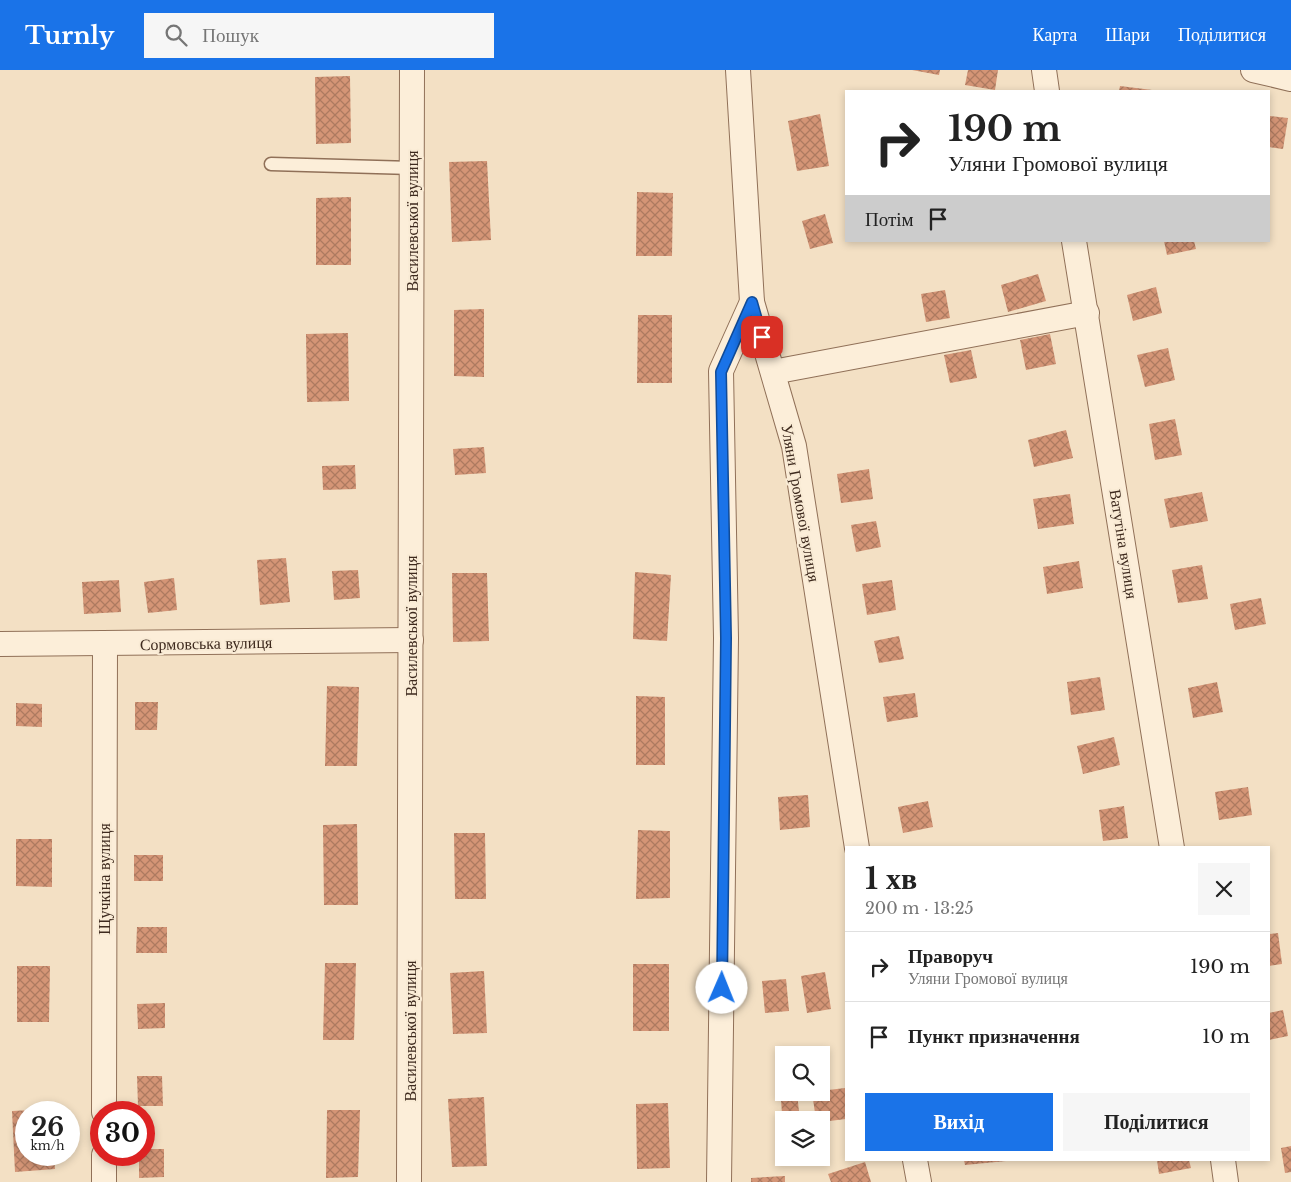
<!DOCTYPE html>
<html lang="uk">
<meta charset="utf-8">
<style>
:root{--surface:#fff;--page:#f6f6f6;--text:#222;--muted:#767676;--line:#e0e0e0;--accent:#1a73e8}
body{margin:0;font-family:"Libre Baskerville",serif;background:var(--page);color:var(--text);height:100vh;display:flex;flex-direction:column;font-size:19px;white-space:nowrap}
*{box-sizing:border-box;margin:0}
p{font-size:16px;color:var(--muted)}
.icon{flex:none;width:28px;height:28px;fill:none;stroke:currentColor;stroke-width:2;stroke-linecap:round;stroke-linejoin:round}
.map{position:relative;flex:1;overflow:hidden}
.sheet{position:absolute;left:845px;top:776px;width:425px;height:315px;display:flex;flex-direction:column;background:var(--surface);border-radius:0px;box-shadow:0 2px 8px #0003}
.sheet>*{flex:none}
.banner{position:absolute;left:845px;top:20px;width:425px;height:152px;border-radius:0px;box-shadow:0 2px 8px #0003;background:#fff;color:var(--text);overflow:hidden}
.tools{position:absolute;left:775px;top:976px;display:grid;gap:10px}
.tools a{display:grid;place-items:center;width:55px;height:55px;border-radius:0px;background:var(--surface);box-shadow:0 2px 8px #0003;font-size:25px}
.speed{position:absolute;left:15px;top:1031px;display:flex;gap:10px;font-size:25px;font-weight:700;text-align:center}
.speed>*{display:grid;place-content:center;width:65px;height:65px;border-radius:50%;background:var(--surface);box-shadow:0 2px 8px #0003;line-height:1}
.speed small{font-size:12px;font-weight:400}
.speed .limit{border:8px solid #d22;background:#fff;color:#111}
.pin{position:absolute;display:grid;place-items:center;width:42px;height:42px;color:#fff;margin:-21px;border-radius:10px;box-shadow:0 2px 8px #0006}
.me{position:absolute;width:55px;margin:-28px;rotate:1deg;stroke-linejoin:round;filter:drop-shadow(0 0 4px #0008)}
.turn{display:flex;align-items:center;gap:18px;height:105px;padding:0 20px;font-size:22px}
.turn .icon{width:65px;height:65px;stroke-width:2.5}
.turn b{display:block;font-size:35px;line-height:42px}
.then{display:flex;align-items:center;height:48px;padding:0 20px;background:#0003;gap:10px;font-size:19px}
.round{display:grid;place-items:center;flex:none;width:52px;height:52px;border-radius:0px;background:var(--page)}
.summary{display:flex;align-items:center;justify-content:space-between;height:85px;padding:0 20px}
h1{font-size:30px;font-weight:700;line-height:38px}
.cta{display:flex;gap:10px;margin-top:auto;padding:10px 20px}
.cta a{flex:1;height:58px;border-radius:0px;background:var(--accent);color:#fff;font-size:20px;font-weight:700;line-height:58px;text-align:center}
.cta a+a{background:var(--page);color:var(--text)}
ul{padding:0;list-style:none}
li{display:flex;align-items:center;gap:15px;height:70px;padding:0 20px;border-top:1px solid var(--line)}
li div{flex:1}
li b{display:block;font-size:19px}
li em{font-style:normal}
header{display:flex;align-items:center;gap:30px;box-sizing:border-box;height:70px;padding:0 25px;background:var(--accent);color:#fff}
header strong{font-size:24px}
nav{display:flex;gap:28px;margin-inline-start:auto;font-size:18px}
.search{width:350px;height:45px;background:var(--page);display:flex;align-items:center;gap:12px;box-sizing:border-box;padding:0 18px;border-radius:0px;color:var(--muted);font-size:19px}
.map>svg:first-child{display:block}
</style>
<header>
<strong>Turnly</strong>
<div class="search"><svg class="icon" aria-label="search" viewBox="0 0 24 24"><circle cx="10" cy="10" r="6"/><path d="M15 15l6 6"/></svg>Пошук</div>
<nav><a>Карта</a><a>Шари</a><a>Поділитися</a></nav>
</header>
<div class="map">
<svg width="1291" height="1112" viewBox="0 0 1291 1112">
<defs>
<pattern id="building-cross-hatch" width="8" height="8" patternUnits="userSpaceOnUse" patternTransform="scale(1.25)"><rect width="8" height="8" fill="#d49576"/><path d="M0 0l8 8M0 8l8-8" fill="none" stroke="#ad7a60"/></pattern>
</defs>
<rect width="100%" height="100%" fill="#f3e0c4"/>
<g fill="url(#building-cross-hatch)">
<path d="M 912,0 L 940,0 L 939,5 Z"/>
<path d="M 968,0 L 998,0 L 995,20 L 965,15 Z"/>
<path d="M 350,6 L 351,73 L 316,74 L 315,7 Z"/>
<path d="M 1120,16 L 1152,20 L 1152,21 L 1119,21 Z"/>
<path d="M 820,44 L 829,96 L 797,101 L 788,51 Z"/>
<path d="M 1269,46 L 1288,48 L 1283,79 L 1269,77 Z"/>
<path d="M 487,91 L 491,170 L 452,172 L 449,92 Z"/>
<path d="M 637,122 L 673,123 L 672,186 L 636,186 Z"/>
<path d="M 351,127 L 351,195 L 316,195 L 316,128 Z"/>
<path d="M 825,144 L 833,173 L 810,179 L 802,151 Z"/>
<path d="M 1164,171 L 1194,171 L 1196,179 L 1167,185 Z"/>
<path d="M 1038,204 L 1046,231 L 1008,242 L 1001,215 Z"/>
<path d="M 1156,217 L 1162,243 L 1133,251 L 1127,225 Z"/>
<path d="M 945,220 L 950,248 L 926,252 L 921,224 Z"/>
<path d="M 484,239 L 484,307 L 454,306 L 454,240 Z"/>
<path d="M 638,245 L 672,245 L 672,313 L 637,313 Z"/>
<path d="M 348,263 L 349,331 L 307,332 L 306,264 Z"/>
<path d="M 1050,264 L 1056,294 L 1026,300 L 1020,270 Z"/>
<path d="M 1168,278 L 1175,310 L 1145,317 L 1137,285 Z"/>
<path d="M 971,280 L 977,308 L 950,313 L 944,285 Z"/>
<path d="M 1175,349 L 1182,385 L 1155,390 L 1149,354 Z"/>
<path d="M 1066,360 L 1073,388 L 1034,397 L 1028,370 Z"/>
<path d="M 484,377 L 486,403 L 455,405 L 453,379 Z"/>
<path d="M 355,395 L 356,419 L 323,420 L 322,396 Z"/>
<path d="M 869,399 L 873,429 L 841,433 L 837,404 Z"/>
<path d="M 1202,422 L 1208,451 L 1170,458 L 1164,429 Z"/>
<path d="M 1070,424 L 1074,454 L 1038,459 L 1033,429 Z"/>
<path d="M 876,451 L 881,477 L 856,482 L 851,455 Z"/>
<path d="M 286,488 L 290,532 L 260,535 L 257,490 Z"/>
<path d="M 1079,491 L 1083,518 L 1047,524 L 1043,497 Z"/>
<path d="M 1202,495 L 1208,529 L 1178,533 L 1172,500 Z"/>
<path d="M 358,500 L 360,528 L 334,530 L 332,501 Z"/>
<path d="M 635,502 L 671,505 L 667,571 L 633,569 Z"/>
<path d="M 452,503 L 487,503 L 489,571 L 453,572 Z"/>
<path d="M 174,508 L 177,540 L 148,543 L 144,512 Z"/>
<path d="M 119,510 L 121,542 L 84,544 L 82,512 Z"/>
<path d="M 892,510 L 896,540 L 867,545 L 862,514 Z"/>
<path d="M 1261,528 L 1266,554 L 1235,560 L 1230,534 Z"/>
<path d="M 899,566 L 904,589 L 879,593 L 874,571 Z"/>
<path d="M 1100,607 L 1105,640 L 1071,645 L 1067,612 Z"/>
<path d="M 1217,612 L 1223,642 L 1193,648 L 1188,618 Z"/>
<path d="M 327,616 L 359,617 L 357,696 L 325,696 Z"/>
<path d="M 915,623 L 918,647 L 887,652 L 883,627 Z"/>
<path d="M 636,626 L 665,627 L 665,695 L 636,695 Z"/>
<path d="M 135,632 L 158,632 L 157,660 L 135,660 Z"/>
<path d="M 16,633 L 42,634 L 42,657 L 16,656 Z"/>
<path d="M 1114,667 L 1120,695 L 1083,704 L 1077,676 Z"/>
<path d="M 1248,717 L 1252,745 L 1219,750 L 1215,722 Z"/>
<path d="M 808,725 L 810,757 L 780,760 L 778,727 Z"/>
<path d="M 928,731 L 933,757 L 903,763 L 898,737 Z"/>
<path d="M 1124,736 L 1128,768 L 1103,771 L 1099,740 Z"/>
<path d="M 357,754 L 358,835 L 324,835 L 323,755 Z"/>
<path d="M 638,760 L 670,761 L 670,828 L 636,829 Z"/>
<path d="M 454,763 L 485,763 L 486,829 L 455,829 Z"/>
<path d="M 16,769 L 52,769 L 52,817 L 16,816 Z"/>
<rect x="134" y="785" width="29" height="26"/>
<path d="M 137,857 L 167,857 L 167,883 L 136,883 Z"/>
<path d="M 1278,863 L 1282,894 L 1269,896 L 1269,864 Z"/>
<path d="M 325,893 L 356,893 L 354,970 L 323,970 Z"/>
<rect x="633" y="894" width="36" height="67"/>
<path d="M 17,896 L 50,896 L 49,952 L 17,952 Z"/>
<path d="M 484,901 L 487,963 L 453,964 L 450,903 Z"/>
<path d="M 825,902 L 831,939 L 807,943 L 801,906 Z"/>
<path d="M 786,909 L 789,941 L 765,943 L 762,911 Z"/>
<path d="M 165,933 L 165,958 L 138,959 L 137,934 Z"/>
<path d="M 1283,940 L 1288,966 L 1269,970 L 1269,943 Z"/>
<path d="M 779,1005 L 784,1005 L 784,1022 L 797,1022 L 799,1042 L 782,1043 Z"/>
<path d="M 137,1006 L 162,1006 L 163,1036 L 138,1036 Z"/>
<path d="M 845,1018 L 846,1049 L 821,1052 L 821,1050 L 816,1050 L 812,1022 Z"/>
<path d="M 484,1027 L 487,1096 L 452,1097 L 448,1029 Z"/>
<path d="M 668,1033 L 670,1098 L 637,1099 L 636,1034 Z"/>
<path d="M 51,1039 L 51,1042 L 26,1042 L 26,1085 L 54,1085 L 55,1099 L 15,1102 L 12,1041 Z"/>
<path d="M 327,1040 L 360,1040 L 358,1107 L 326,1108 Z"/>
<path d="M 1291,1076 L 1291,1102 L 1285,1103 L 1281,1078 Z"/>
<path d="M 144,1079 L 164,1079 L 164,1107 L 139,1108 L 139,1085 L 144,1085 Z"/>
<path d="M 964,1090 L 1006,1090 L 1006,1091 L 965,1095 Z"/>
<path d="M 1157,1090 L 1189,1090 L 1191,1098 L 1159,1104 Z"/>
<path d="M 865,1092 L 871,1112 L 831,1112 L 828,1104 Z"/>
<path d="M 785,1106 L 785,1112 L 751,1112 L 751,1108 Z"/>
</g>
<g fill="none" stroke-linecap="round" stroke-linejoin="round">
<defs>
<path id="service" d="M 271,94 L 412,98"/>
<g id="minor">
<path d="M 738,0 L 752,232 L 794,376 L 857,778"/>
<path d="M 1044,0 L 1047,21"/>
<path d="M 1253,0 L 1291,9"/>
<path d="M 1074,171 L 1172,778"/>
<path d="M 773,302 L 1087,243"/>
<path d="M 0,574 L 411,570"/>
<path d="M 104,1042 L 105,575"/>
<path d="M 915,1090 L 919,1112"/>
<path d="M 1223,1090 L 1226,1112"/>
<path d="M 104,1112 L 104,1085"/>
<path d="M 409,1112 L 412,0"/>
<path d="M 719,1112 L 726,568 L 721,301 L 752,232"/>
</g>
</defs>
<use href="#service" stroke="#907058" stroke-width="15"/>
<use href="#minor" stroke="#907058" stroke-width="26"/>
<use href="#service" stroke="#fceed9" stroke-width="12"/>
<use href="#minor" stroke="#fceed9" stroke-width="24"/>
</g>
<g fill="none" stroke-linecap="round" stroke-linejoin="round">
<defs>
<path id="route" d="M 722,918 L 726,568 L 721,302 L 752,232 L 762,267"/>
</defs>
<use href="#route" stroke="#114b97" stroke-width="12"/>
<use href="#route" stroke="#1a73e8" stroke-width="9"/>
</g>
<g text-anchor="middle" stroke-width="4" stroke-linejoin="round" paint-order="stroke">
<g font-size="16" fill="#3e2a1e" stroke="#f9ebd5">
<text transform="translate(412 151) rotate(-90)" y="6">Василевської вулиця</text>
<text transform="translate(801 433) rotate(80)" y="6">Уляни Громової вулиця</text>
<text transform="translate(1124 474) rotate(81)" y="6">Ватутіна вулиця</text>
<text transform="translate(411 556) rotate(-90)" y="6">Василевської вулиця</text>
<text transform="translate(206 573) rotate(-1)" y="6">Сормовська вулиця</text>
<text transform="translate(104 809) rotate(-90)" y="6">Щучкіна вулиця</text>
<text transform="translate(410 961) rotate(-90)" y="6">Василевської вулиця</text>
</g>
</g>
</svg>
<div class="tools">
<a><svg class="icon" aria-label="search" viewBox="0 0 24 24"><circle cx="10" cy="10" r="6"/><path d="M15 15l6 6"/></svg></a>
<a><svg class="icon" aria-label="layers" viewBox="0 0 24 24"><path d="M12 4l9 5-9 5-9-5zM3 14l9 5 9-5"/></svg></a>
</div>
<div class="speed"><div>26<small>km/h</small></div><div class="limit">30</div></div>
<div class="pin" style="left:762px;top:267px;background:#d93025"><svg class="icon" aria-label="arrive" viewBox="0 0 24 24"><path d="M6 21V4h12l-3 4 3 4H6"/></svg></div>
<svg class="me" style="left:722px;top:918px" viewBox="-20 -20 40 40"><circle r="19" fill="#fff"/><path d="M0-13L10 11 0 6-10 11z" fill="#1a73e8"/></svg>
<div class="banner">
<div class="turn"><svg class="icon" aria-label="right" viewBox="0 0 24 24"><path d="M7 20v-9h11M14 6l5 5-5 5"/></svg><div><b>190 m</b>Уляни Громової вулиця</div></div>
<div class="then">Потім<svg class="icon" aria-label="arrive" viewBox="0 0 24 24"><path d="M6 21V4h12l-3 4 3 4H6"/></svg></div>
</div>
<section class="sheet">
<div class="summary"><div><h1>1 хв</h1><p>200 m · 13:25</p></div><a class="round"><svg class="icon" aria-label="close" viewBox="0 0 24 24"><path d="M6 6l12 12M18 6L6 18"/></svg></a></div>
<ul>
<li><svg class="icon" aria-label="right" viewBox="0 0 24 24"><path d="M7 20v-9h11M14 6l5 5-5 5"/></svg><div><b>Праворуч</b><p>Уляни Громової вулиця</p></div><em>190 m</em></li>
<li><svg class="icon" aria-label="arrive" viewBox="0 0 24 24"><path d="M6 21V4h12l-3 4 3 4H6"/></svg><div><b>Пункт призначення</b></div><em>10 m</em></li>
</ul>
<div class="cta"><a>Вихід</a><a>Поділитися</a></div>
</section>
</div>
